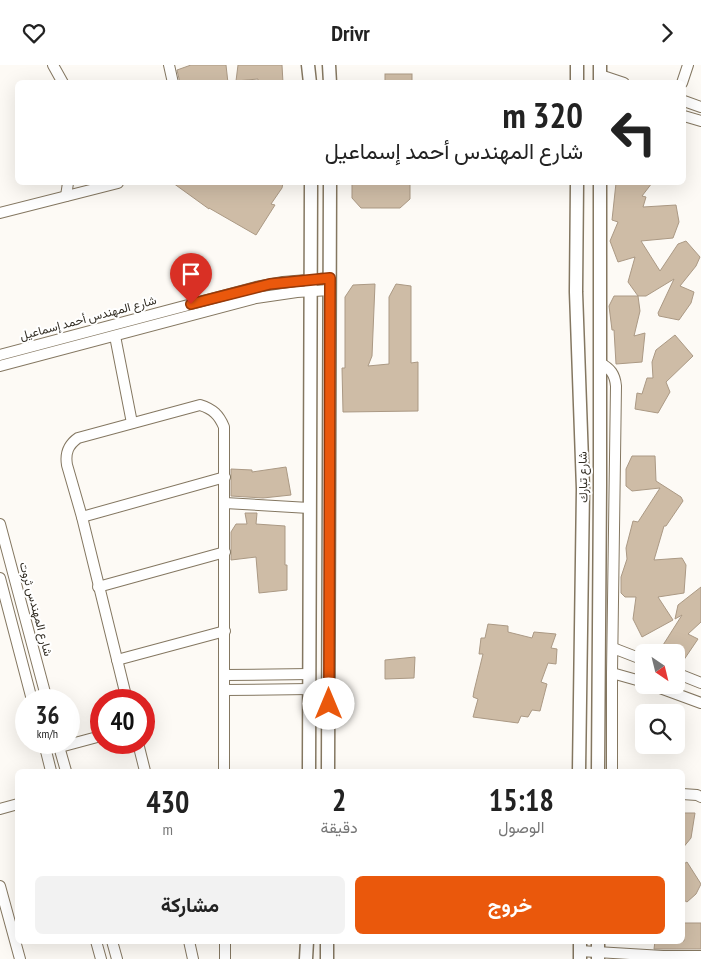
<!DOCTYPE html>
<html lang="ar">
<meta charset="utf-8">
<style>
:root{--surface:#fff;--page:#f2f2f2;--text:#222;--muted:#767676;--accent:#ea580c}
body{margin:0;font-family:"PT Sans Narrow",Vazirmatn,sans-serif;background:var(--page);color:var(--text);direction:rtl;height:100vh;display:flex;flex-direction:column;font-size:19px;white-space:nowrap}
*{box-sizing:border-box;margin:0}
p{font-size:16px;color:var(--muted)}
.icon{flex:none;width:28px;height:28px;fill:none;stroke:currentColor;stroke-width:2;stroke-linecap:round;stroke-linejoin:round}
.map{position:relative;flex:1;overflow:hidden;direction:ltr}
.side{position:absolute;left:15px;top:704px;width:670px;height:175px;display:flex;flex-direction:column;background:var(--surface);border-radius:8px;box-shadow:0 5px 20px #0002;direction:rtl}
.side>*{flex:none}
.top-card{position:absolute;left:15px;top:15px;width:671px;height:105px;border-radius:8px;box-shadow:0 5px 20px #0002;direction:rtl;background:#fff;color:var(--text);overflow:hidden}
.needle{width:32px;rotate:145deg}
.controls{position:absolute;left:635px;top:579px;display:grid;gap:10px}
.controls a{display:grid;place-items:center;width:50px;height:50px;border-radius:8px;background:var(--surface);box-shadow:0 5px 20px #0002;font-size:25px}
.speed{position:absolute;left:15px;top:624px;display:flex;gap:10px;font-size:25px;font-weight:700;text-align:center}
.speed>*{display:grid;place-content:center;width:65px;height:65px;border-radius:50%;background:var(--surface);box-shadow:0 5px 20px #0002;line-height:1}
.speed small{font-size:12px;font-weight:400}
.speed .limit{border:8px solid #d22;background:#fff;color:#111}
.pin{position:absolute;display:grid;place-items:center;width:42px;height:42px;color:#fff;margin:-51px -21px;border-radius:50% 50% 50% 0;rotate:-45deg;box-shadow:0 0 5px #0007}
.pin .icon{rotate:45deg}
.me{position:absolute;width:55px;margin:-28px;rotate:0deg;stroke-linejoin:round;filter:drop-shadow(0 0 4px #0008)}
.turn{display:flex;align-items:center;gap:18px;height:105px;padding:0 20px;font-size:22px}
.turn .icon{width:65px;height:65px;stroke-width:2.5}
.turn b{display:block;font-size:35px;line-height:42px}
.eta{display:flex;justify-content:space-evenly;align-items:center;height:85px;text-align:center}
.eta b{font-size:30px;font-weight:700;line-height:35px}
.cta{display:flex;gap:10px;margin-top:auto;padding:10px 20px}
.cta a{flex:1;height:58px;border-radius:8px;background:var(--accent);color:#fff;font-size:20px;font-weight:700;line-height:58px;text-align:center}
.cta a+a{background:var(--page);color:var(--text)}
header{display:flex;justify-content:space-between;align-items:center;height:65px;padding:0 20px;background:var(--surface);font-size:22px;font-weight:700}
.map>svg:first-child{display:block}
</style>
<header><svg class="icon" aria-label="forward" viewBox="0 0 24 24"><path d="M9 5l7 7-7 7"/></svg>Drivr<svg class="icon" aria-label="heart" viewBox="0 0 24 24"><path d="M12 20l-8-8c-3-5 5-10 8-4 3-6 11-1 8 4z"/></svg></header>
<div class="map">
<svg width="701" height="894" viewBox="0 0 701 894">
<rect width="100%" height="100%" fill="#fdfaf5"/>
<g fill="#cebca6" stroke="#ab9984">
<path d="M 191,0 L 226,0 L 228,18 L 180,18 L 177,5 Z"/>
<path d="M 238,0 L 282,0 L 283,18 L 258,18 L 258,14 L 236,16 Z"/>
<rect x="385" y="9" width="27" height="9"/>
<path d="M 173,118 L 283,118 L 282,123 L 271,139 L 275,140 L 256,170 L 209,143 L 209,144 Z"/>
<path d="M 352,118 L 410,118 L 410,134 L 400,143 L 361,143 L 352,133 Z"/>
<path d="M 616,118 L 652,118 L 642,131 L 646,132 L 643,142 L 676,140 L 679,157 L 673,173 L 641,176 L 660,206 L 678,179 L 686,176 L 700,192 L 696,201 L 680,221 L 694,227 L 691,238 L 679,255 L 659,251 L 658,248 L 674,214 L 646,231 L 638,231 L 628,217 L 635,192 L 618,197 L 610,176 L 618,157 L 612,155 Z"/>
<path d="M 375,219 L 372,291 L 368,301 L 389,299 L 389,232 L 396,219 L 411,221 L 411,298 L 418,297 L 418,346 L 343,347 L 342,303 L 345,303 L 345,232 L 353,220 Z"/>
<path d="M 614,231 L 638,231 L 640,246 L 634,271 L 645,268 L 642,297 L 616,299 L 614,265 L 612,265 L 609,241 Z"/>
<path d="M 675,270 L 693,291 L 666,317 L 670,327 L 658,348 L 635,344 L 637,328 L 642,329 L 647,313 L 653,313 L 652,297 L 656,285 Z"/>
<path d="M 632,391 L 655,391 L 656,416 L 681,432 L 683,436 L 666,461 L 664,461 L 654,495 L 682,493 L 686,500 L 684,528 L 658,532 L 673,555 L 642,572 L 633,554 L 636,532 L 625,532 L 621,528 L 621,512 L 627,494 L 626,483 L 633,456 L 638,457 L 660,423 L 632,426 L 626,421 L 626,404 Z"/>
<path d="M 286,402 L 291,430 L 263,433 L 231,431 L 231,404 L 252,405 L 252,407 Z"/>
<path d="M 245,448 L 257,448 L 256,459 L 285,461 L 285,500 L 287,500 L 287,525 L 259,528 L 256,492 L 231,495 L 231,467 L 236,459 L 247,459 Z"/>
<path d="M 701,522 L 701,557 L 688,569 L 698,574 L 679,602 L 676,601 L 676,588 L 658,588 L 682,550 L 675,554 L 678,540 Z"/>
<path d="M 488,559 L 508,561 L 508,567 L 532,573 L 534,567 L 556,569 L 551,583 L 557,584 L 556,599 L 548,598 L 541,617 L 547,619 L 540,646 L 532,645 L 528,652 L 521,651 L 518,658 L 473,652 L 478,634 L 473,632 L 474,626 L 483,589 L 479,589 L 481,573 L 485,573 Z"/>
<path d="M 415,592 L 414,613 L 385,614 L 385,595 Z"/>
<path d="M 682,748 L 695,748 L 691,773 L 682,784 Z"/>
<path d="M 687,797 L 701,819 L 696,829 L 687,837 L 682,834 L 682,800 Z"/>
<path d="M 684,858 L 701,858 L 701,884 L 654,884 L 655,876 L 684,876 Z"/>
</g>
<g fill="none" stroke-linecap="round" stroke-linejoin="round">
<defs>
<g id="minor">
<path d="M 53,0 L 63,18"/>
<path d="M 169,0 L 173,18"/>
<path d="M 600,10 L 624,18"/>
<path d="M 682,18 L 688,0"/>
<path d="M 684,36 L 701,42"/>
<path d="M 684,51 L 701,56"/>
<path d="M 66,131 L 68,118"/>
<path d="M 0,148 L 118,118"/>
<path d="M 115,271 L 132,358"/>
<path d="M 0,290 L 256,222 L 283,217 L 330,213"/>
<path d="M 600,298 C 610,303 615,309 616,321 L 612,608 L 612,706"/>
<path d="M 0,301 L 256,233 L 297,227 L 330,225"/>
<path d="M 225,438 L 309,443"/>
<path d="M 82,452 L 225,412"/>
<path d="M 0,459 L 47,635"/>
<path d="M 0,513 L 32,635"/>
<path d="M 98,522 L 225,487"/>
<path d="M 613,583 L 644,595"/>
<path d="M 117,595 L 225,566"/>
<path d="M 612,608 L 644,617"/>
<path d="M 676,608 L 701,618"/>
<path d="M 225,610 L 310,609"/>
<path d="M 652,620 L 701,638"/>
<path d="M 225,625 L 310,624"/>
<path d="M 127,635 L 82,452 L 67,400 C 65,388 68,380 78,373 L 200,340 C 213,344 219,350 224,362 L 224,706"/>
<path d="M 44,678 L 51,706"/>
<path d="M 58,678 L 66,706"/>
<path d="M 138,678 L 145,706"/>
<path d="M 60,682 L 101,671"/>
<path d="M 682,729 L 697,730 L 701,732"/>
<path d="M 0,744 L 18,739"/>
<path d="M 0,821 L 20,894"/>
<path d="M 96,876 L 101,894"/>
<path d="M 112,876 L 117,894"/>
<path d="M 189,876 L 193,894"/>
<path d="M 225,876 L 225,894"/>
<path d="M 580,886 L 663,891 L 701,891"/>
</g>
<g id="tertiary">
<path d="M 308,0 L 310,18"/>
<path d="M 329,0 L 330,18"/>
<path d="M 577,18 L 577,0"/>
<path d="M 600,18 L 600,0"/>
<path d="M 577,118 L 576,227 L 583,424 L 579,706"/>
<path d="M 309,706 L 311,118"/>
<path d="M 328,706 L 330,118"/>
<path d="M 598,706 L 600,421 L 600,118"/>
<path d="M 306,894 L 307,876"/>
<path d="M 327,894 L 327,876"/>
<path d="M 580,894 L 580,876"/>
<path d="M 598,894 L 598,876"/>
</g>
</defs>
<use href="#minor" stroke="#847761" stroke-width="12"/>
<use href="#tertiary" stroke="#847761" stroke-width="15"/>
<use href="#minor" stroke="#fff" stroke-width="10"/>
<use href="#tertiary" stroke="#fff" stroke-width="12"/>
</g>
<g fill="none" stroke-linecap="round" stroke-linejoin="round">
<defs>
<path id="route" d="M 191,239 L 270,219 L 330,213 L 329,639"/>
</defs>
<use href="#route" stroke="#983908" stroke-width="12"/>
<use href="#route" stroke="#ea580c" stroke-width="9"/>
</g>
<g text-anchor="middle" stroke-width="4" stroke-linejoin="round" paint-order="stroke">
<g font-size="12" fill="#332e24" stroke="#fff">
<text transform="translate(88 253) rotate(-15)" y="4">شارع المهندس أحمد إسماعيل</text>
<text transform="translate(583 412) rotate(-91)" y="4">شارع تبارك</text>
<text transform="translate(36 544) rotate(75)" y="4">شارع المهندس ثروت</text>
</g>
</g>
</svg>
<div class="controls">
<a><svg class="needle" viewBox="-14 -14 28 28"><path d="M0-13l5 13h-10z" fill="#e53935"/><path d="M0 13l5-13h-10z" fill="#767676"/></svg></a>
<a><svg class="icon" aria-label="search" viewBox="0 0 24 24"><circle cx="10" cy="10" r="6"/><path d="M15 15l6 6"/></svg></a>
</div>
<div class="speed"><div>36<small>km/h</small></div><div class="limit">40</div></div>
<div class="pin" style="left:191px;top:239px;background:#d93025"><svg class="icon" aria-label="arrive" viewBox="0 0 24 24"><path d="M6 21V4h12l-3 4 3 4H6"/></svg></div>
<svg class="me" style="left:329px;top:639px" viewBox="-20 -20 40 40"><circle r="19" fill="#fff"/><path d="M0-13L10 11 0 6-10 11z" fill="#ea580c"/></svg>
<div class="top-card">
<div class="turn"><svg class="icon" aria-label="left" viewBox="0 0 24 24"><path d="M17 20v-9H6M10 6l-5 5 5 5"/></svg><div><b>320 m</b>شارع المهندس أحمد إسماعيل</div></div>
</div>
<section class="side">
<div class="eta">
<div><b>15:18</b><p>الوصول</p></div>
<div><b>2</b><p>دقيقة</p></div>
<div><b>430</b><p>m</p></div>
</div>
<div class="cta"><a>خروج</a><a>مشاركة</a></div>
</section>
</div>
